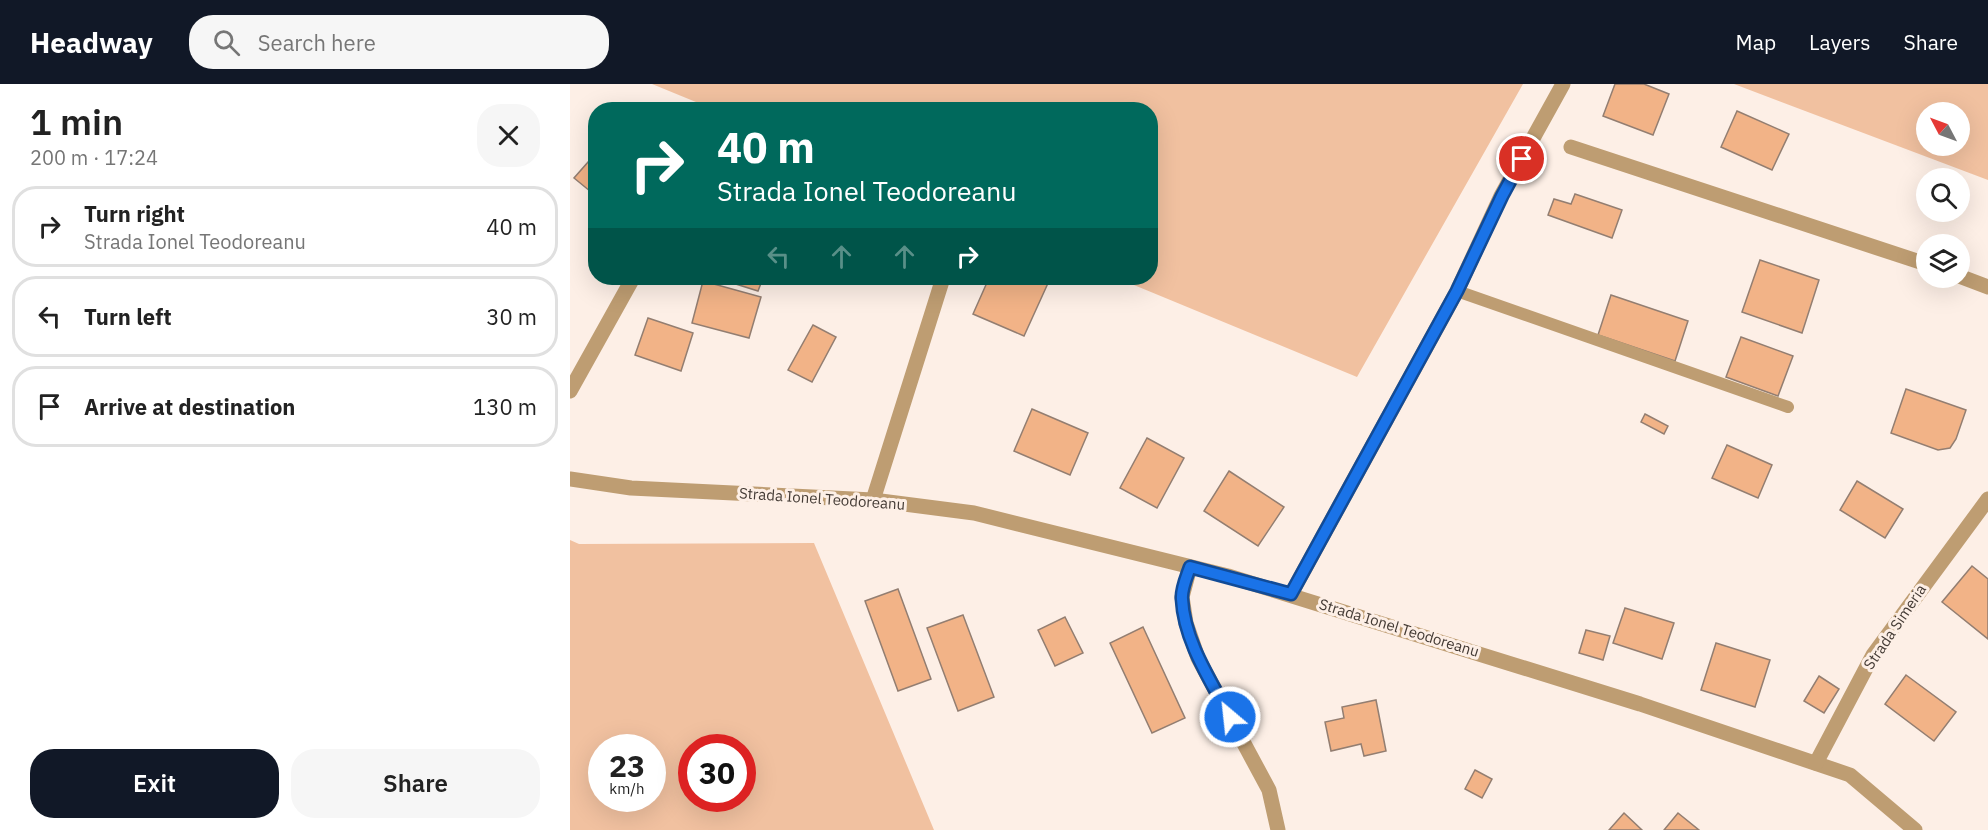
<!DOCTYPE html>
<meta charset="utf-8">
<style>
:root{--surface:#fff;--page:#f6f6f6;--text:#222;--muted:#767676;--line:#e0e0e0;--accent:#111827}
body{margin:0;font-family:"IBM Plex Sans",sans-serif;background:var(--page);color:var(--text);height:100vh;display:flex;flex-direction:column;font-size:22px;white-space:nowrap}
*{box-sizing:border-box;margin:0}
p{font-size:20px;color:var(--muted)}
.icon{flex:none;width:33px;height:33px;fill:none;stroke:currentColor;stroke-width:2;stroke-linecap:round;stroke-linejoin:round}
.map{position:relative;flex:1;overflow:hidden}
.side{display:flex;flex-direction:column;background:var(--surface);width:570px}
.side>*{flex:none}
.banner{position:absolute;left:18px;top:18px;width:570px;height:183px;border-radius:24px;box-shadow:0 6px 24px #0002;background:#00695c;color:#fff;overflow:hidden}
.needle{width:39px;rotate:311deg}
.fabs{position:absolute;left:1346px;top:18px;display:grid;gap:12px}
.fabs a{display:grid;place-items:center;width:54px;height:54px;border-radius:50%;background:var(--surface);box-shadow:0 6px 24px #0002;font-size:30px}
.speed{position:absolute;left:18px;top:650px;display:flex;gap:12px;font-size:30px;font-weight:700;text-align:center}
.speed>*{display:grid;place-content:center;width:78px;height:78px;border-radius:50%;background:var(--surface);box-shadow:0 6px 24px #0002;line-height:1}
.speed small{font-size:15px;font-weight:400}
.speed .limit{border:9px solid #d22;background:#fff;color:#111}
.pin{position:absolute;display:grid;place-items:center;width:51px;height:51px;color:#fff;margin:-26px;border:3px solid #fff;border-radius:50%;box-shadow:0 2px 6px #0007}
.me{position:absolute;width:66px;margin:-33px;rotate:332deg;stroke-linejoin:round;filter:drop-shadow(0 0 4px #0008)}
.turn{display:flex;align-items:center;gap:21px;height:126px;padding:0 30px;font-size:27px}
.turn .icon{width:78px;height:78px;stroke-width:2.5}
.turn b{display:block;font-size:42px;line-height:51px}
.lanes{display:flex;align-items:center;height:57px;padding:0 30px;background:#0003;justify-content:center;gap:30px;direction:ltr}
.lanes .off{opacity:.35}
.round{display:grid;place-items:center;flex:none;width:63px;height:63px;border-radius:24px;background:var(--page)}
.summary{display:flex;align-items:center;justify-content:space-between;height:102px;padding:0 30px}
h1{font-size:36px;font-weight:600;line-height:45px}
.primary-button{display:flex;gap:12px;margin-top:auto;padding:12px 30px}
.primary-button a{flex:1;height:69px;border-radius:24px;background:var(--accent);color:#fff;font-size:24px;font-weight:600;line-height:69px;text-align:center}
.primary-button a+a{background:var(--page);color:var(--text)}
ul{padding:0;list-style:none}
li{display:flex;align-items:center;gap:18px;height:81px;margin:0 12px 9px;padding:0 18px;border:3px solid var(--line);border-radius:24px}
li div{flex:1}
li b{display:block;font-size:22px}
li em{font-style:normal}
header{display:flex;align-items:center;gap:36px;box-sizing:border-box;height:84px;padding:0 30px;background:var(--accent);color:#fff}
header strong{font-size:28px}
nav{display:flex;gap:33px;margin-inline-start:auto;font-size:21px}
.search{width:420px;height:54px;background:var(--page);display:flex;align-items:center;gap:15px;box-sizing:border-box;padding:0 21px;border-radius:24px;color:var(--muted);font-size:22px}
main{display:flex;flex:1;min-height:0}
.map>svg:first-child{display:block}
</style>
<header>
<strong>Headway</strong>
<div class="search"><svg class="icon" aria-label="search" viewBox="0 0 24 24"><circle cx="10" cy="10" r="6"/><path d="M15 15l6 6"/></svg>Search here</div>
<nav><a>Map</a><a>Layers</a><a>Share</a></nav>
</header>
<main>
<section class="side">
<div class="summary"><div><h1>1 min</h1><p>200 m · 17:24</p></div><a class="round"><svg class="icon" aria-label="close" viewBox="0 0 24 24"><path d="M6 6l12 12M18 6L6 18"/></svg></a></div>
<ul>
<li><svg class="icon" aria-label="right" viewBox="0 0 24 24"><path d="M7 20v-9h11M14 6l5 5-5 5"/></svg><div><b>Turn right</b><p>Strada Ionel Teodoreanu</p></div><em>40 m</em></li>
<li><svg class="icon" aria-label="left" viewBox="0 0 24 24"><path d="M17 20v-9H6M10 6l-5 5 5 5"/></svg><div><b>Turn left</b></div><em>30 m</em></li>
<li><svg class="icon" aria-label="arrive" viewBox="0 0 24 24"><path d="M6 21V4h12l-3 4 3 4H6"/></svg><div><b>Arrive at destination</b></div><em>130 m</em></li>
</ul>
<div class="primary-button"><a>Exit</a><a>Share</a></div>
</section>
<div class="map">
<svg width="1418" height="746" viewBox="0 0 1418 746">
<rect width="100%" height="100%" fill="#fdefe6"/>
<g fill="#f1c1a0" fill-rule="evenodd">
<path d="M 82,0 L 953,0 L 787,293 L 547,194 L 580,194 L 580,26 L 143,25 Z"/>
<path d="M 1164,0 L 1418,0 L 1418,96 ZM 1356,28 L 1389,28 L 1389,62 L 1356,62 Z"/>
<path d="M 0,456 L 9,460 L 244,459 L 364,746 L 0,746 ZM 32,663 L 82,663 L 82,714 L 32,714 ZM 122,663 L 172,663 L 172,714 L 122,714 Z"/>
</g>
<g fill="#f2b387" stroke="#937e71" stroke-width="1.5">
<path d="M 1045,0 L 1074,0 L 1099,10 L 1083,51 L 1033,32 Z"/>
<path d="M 1167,27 L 1219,50 L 1202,86 L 1151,63 Z"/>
<path d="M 26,69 L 26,112 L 4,94 Z"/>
<path d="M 1005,110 L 1052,126 L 1042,154 L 978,131 L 984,115 L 1001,120 Z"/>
<path d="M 1190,176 L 1249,196 L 1232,249 L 1172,228 Z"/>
<path d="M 154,194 L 193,194 L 188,207 L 153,196 Z"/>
<path d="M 419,194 L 471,194 L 479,197 L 454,252 L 403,230 Z"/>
<path d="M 133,197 L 191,213 L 179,254 L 122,239 Z"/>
<path d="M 1041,211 L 1118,237 L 1105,277 L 1028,251 Z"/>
<path d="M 78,234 L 123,249 L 111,287 L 65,271 Z"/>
<path d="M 243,241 L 266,253 L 242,298 L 218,286 Z"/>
<path d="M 1171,253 L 1223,272 L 1208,312 L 1156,293 Z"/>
<path d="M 1336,305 L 1396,326 L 1386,355 L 1380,364 L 1368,366 L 1321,349 Z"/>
<path d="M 462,325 L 518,349 L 500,391 L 444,367 Z"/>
<path d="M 1075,330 L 1098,342 L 1094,350 L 1071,338 Z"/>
<path d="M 577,354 L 614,374 L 587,424 L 550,404 Z"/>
<path d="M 1157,361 L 1202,381 L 1188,414 L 1142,394 Z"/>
<path d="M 659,387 L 714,423 L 688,462 L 634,427 Z"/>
<path d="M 1287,397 L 1333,425 L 1315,454 L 1270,426 Z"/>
<path d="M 1402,482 L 1418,495 L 1418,555 L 1372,518 Z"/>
<path d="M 328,505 L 361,595 L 328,607 L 295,517 Z"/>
<path d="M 1055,524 L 1104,539 L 1092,575 L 1043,559 Z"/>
<path d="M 393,531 L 424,613 L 388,627 L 357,544 Z"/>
<path d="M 495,533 L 513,569 L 485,582 L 468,546 Z"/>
<path d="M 573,543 L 615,634 L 582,649 L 540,559 Z"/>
<path d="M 1016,546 L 1040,552 L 1033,576 L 1009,569 Z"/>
<path d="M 1146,559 L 1200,576 L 1185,623 L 1131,606 Z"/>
<path d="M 1336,591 L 1386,628 L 1364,657 L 1315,620 Z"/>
<path d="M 1249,592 L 1269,605 L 1254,629 L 1234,617 Z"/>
<path d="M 806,616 L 816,667 L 794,672 L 791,660 L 761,667 L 755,638 L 774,634 L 772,623 Z"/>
<path d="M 905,686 L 922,695 L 912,714 L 895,705 Z"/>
<path d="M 1054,729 L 1072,746 L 1039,746 Z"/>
<path d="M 1108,729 L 1129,746 L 1094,746 Z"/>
</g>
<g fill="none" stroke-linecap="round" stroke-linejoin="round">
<path stroke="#be9d72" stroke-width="12" d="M 887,207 L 1218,323"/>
<g stroke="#be9d72" stroke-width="15">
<path d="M 1001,63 L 1356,180"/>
<path d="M 1389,192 L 1418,203"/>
<path d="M 0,307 L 63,194"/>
<path d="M 0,395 L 61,404 L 303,416 L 404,429 L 658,492 L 1070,620 L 1280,691 L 1345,746"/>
<path d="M 303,416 L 373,194"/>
<path d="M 620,483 L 612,513 L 616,539 L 628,574 L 699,706 L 708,746"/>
<path d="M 721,510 L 887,207 L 931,112 L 993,0"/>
<path d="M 1246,679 L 1303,571 L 1418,415"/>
</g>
</g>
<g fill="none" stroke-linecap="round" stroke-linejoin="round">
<defs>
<path id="route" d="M 660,633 C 641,597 614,557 612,515 C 611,505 617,492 620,483 L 721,510 L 887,207 L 932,112 L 952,75"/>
</defs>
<use href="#route" stroke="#114b97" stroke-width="15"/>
<use href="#route" stroke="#1a73e8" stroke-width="10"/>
</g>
<g text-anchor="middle" stroke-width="6" stroke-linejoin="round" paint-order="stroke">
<g font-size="15" fill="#433a34" stroke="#fdefe6">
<text transform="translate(252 415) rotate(4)" y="5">Strada Ionel Teodoreanu</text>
<text transform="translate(1325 543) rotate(-56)" y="5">Strada Simeria</text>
<text transform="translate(829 544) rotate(17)" y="5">Strada Ionel Teodoreanu</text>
</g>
</g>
</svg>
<div class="fabs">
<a><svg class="needle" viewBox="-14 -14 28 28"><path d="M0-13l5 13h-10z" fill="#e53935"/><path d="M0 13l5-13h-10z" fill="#767676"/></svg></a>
<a><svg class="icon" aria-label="search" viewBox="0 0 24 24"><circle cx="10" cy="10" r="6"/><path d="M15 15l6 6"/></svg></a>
<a><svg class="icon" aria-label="layers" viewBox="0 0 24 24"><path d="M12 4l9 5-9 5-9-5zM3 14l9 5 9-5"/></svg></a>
</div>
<div class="speed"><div>23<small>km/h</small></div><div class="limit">30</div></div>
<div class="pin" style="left:952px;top:75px;background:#d93025"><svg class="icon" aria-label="arrive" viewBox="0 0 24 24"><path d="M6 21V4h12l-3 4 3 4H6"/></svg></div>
<svg class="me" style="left:660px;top:633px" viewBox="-20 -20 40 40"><circle r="17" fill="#1a73e8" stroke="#fff" stroke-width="3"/><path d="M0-11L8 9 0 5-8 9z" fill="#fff"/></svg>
<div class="banner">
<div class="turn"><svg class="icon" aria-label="right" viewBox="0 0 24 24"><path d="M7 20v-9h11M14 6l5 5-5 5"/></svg><div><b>40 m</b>Strada Ionel Teodoreanu</div></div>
<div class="lanes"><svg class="icon off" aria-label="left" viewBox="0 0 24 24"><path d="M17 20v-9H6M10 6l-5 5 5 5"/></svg><svg class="icon off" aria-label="ahead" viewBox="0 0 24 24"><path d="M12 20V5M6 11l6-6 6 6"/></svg><svg class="icon off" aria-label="ahead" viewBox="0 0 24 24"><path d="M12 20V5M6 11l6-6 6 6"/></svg><svg class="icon" aria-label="right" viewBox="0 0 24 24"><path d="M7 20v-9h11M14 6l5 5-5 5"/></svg></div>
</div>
</div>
</main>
